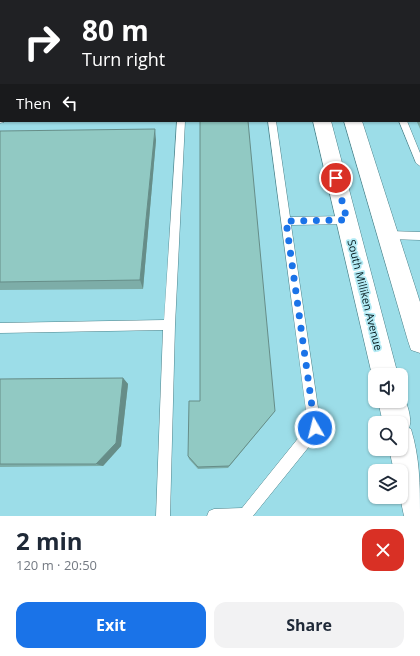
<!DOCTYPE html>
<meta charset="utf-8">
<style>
:root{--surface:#fff;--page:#f2f2f3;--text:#1f2937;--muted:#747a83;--accent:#1a73e8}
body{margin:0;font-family:"Open Sans",sans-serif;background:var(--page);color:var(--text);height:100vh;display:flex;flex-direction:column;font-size:15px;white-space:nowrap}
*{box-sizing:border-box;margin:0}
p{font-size:13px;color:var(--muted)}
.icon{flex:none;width:22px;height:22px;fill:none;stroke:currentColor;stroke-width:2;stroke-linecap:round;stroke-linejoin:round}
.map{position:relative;height:516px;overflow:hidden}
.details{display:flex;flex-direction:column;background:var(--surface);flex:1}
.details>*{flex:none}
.guide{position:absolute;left:0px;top:0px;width:420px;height:122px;box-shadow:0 1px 3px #0004;background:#202124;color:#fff;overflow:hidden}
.fabs{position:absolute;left:368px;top:368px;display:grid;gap:8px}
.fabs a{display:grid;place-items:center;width:40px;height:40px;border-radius:8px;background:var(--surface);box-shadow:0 1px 3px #0004;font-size:20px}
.pin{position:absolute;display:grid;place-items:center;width:34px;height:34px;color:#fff;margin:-17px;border:2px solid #fff;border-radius:50%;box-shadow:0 1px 4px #0007}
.me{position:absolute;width:44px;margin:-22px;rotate:352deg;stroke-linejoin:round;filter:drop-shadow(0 0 3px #0008)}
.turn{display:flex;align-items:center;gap:14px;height:84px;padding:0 16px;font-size:18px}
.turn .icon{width:52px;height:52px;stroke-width:2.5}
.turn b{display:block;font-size:28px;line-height:34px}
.then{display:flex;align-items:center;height:38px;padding:0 16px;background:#0003;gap:8px;font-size:15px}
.round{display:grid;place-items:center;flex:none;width:42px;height:42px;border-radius:12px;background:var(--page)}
.head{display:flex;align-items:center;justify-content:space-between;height:68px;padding:0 16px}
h1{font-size:24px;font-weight:700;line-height:30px}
.cta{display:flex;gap:8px;margin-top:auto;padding:8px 16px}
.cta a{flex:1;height:46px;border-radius:12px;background:var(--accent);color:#fff;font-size:16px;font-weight:700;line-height:46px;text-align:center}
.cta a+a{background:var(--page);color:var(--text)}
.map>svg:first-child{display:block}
</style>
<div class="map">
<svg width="420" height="516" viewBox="0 0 420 516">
<rect width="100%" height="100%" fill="#b2eaf4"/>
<path fill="#9cdde8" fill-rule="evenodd" d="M 0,0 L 420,0 L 420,516 L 0,516 ZM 1,1 L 419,1 L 419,121 L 1,121 ZM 375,375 L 401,375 L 401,401 L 375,401 ZM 375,423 L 401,423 L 401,449 L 375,449 ZM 375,471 L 401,471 L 401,497 L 375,497 Z"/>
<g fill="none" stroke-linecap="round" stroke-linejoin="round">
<defs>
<g id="lane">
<path d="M 345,0 L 351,0 L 352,1 L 346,1 Z"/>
<rect x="0" y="83" width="1" height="4"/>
<rect x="419" y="105" width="1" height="4"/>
<path d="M 0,117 L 1,121 L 4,122 L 0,123 Z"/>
<path d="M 177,121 L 185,121 L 175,325 L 170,516 L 156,516 L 163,330 L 0,333 L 0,323 L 164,320 Z"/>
<path d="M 268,121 L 276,121 L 290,217 L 347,216 L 350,217 L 352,220 L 350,223 L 347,224 L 291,225 L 321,428 L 320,433 L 253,516 L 207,516 L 209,511 L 214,509 L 242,508 L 308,426 Z"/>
<path d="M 399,121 L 407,121 L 420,153 L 420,166 L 416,163 Z"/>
<path d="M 389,231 L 420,232 L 420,240 L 389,239 L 386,238 L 384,235 L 386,232 Z"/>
</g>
<g id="primary">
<rect x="285" y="0" width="13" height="1"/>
<rect x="308" y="0" width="13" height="1"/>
<path d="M 313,121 L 331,121 L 398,375 L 375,375 L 375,382 L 372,375 Z"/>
<path d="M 344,121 L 362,121 L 420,302 L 420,353 L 411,350 L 408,341 Z"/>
<path d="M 401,391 C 406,400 413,418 409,428 L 411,429 C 420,459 420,485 420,516 L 404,516 L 400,497 L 401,471 L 394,471 L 389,449 L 401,449 L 401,423 L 383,423 L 378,401 L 401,401 Z"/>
</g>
</defs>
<use href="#lane" stroke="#4d838b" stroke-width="1"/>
<use href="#primary" stroke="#4d838b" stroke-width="1"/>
<use href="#lane" fill="#fff" fill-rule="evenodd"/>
<use href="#primary" fill="#fff" fill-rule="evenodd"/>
</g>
<g fill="#7dada8">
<rect x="144" y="0" width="92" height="1"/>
<path d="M 419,4 L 420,6 L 420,91 L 419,91 Z"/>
<rect x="0" y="15" width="1" height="54"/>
<path d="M 420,116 L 420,129 L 417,122 L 417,121 L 419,121 L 419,118 Z"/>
<path d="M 0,131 L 156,140 L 143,289 L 0,290 Z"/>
<path d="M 123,378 L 128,384 L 121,446 L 103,466 L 0,467 L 0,379 Z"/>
<path d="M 200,401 L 275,411 L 228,468 L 198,469 L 189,459 L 188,456 Z"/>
</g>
<g fill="#668d88">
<path d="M 94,0 L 100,0 L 100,1 L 93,1 Z"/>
<path d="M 155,129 L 156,140 L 143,289 L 140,280 Z"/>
<path d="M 123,378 L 128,384 L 121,446 L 103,466 L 96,464 Z"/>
</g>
<g fill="#91c9c3" stroke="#668d88">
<path d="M 32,0 L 94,0 L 93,1 L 32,1 Z"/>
<rect x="144" y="0" width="24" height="1"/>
<rect x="201" y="0" width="35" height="1"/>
<path d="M 372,0 L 416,0 L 417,1 L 372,1 Z"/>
<path d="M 419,4 L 420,6 L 420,77 L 419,77 Z"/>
<rect x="0" y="15" width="1" height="41"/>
<path d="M 200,121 L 248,121 L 275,411 L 229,466 L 198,467 L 188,456 L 189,401 L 200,401 Z"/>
<path d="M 155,129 L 140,280 L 0,282 L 0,131 Z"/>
<path d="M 123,378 L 116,443 L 96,464 L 0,464 L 0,379 Z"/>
</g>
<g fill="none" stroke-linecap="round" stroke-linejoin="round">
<path stroke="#1a73e8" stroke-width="7" stroke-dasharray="0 12.6" d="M 315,428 L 286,221 L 347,220 L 336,178"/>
</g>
<g text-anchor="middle" stroke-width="3.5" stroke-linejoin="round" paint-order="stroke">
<g font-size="11" fill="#03181c" stroke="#b2eaf4">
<text transform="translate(365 295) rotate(76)" y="4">South Milliken Avenue</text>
</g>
</g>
</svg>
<div class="fabs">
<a><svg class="icon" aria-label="sound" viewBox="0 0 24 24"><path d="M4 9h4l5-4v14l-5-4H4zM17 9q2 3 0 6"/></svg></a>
<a><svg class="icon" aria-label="search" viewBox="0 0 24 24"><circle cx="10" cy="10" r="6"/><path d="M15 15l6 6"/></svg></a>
<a><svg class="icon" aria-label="layers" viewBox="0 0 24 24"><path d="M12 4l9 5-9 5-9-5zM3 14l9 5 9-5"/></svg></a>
</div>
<div class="pin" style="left:336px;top:178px;background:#d93025"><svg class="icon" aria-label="arrive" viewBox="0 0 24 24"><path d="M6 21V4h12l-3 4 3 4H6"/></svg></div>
<svg class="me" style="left:315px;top:428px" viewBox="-20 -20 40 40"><circle r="17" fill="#1a73e8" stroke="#fff" stroke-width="3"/><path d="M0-11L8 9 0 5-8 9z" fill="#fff"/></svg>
<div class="guide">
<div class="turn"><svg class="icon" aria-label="right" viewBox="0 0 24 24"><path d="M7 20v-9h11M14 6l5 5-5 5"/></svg><div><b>80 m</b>Turn right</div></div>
<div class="then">Then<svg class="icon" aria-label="left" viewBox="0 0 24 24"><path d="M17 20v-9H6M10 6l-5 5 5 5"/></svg></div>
</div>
</div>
<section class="details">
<div class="head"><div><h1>2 min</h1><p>120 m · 20:50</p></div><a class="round" style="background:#d93025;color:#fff"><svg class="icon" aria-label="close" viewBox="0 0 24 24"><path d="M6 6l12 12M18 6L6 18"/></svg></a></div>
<div class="cta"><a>Exit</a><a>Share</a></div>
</section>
